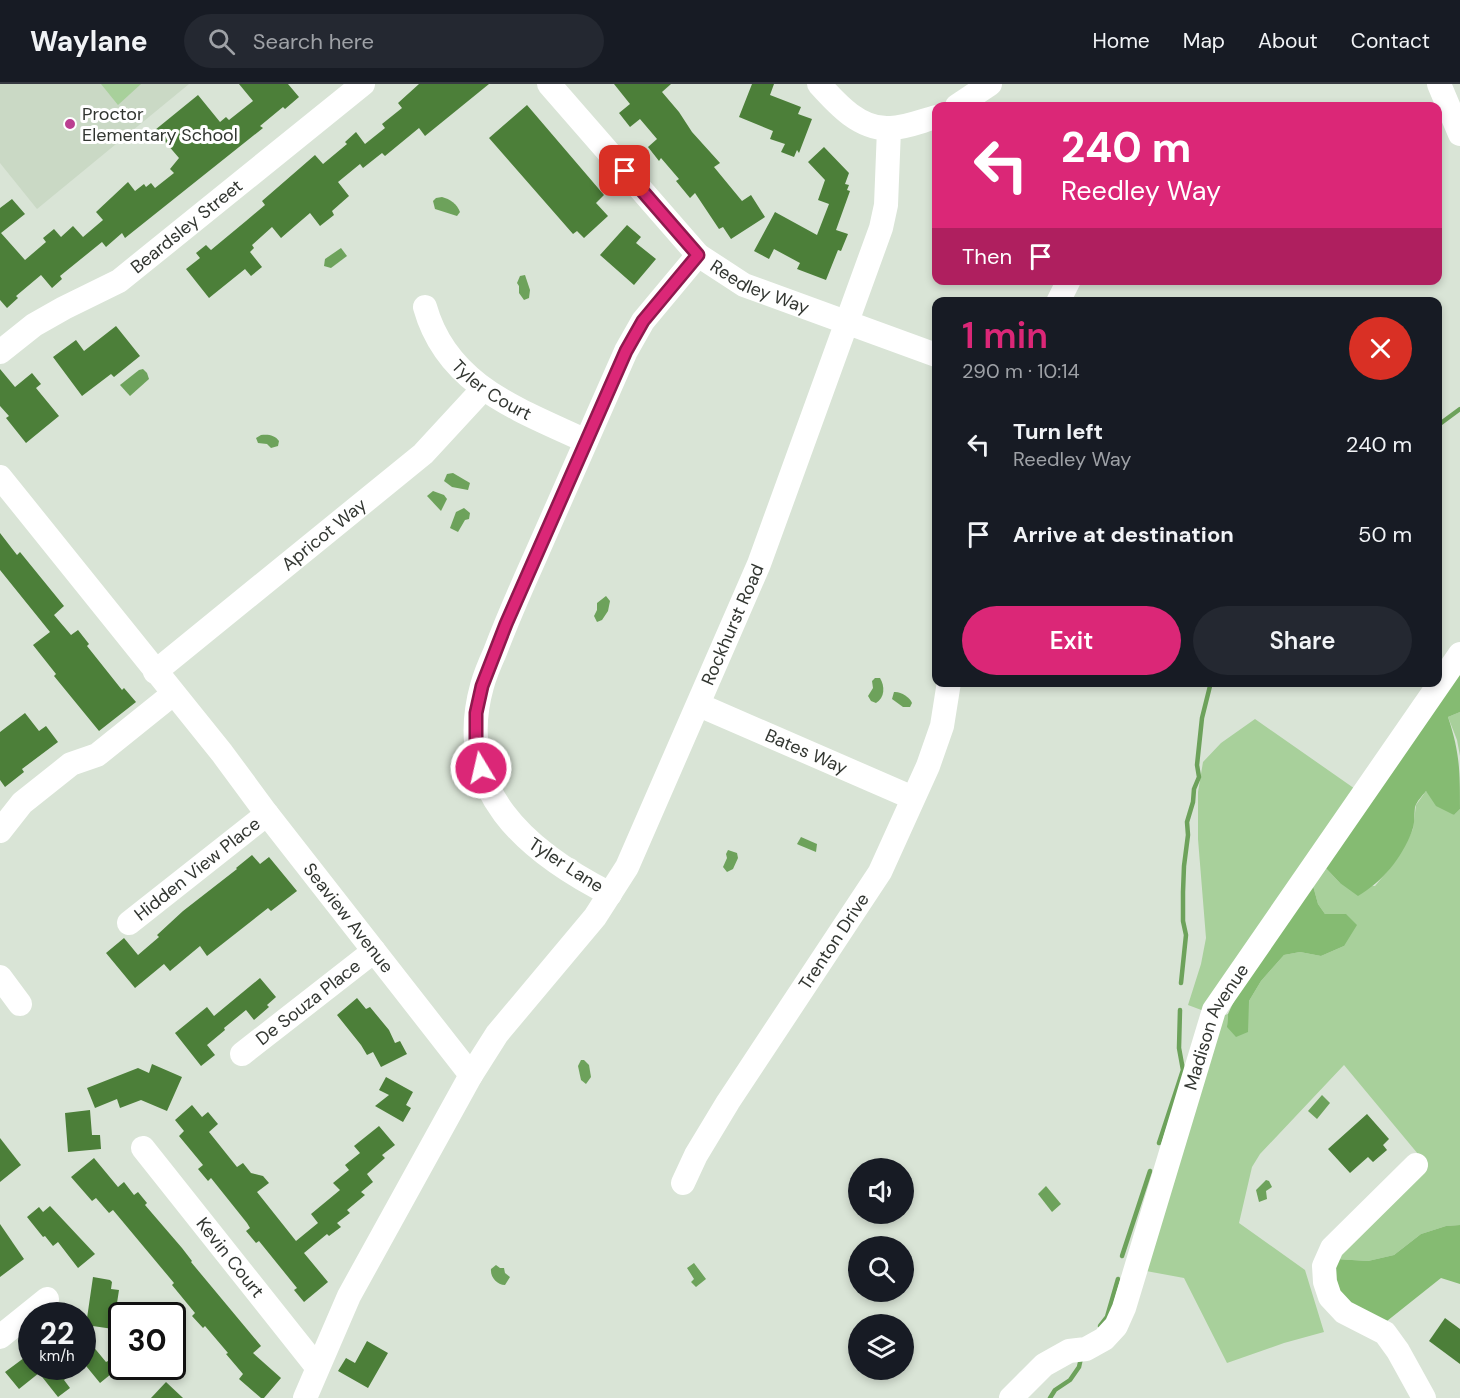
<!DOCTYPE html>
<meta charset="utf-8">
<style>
:root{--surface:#171b24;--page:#242831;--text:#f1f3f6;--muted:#9ea1a6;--line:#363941;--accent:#db2777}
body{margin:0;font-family:"DM Sans",sans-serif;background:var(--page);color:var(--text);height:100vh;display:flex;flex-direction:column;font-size:22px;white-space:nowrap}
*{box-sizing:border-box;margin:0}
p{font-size:20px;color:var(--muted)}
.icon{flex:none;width:33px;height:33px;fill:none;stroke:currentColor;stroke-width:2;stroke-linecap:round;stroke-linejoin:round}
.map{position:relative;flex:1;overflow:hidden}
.side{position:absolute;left:932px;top:213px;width:510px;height:390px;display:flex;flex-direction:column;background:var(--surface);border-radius:12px;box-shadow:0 3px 9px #0003}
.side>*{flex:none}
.top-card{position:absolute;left:932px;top:18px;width:510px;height:183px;border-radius:12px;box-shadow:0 3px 9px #0003;background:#db2777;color:#fff;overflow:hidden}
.tools{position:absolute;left:848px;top:1074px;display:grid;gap:12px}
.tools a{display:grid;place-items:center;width:66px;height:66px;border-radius:50%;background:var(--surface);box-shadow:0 3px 9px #0003;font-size:30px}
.speed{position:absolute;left:18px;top:1218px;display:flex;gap:12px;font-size:30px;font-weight:700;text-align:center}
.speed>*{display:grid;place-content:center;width:78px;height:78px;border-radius:50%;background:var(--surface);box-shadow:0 3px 9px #0003;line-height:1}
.speed small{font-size:15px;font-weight:400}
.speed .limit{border:3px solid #111;border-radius:9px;background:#fff;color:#111}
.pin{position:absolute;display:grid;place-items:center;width:51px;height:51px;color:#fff;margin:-26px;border-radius:12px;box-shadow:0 3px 9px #0006}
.me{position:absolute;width:66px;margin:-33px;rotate:351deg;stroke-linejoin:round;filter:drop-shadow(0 0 4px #0008)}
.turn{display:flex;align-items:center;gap:21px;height:126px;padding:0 30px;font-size:27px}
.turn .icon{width:78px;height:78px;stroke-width:2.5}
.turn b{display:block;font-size:42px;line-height:51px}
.then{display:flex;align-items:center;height:57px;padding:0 30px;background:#0003;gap:12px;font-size:22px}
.round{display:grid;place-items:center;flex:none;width:63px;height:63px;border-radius:32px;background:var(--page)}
.head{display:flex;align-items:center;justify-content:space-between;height:102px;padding:0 30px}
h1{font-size:36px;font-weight:600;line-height:45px;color:var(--accent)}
.action{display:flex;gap:12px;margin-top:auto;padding:12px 30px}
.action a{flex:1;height:69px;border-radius:36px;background:var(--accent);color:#fff;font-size:24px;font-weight:600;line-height:69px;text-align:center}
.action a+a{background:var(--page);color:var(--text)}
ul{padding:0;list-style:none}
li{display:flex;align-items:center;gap:18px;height:90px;padding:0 30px}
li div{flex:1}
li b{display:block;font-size:22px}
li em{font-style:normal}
header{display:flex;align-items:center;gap:36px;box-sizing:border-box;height:84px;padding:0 30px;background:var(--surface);border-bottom:2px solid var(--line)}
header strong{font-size:28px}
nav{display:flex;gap:33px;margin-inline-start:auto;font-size:21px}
.search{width:420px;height:54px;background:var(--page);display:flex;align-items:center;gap:15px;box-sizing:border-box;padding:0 21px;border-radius:33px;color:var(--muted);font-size:22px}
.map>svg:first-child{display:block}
</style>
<header>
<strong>Waylane</strong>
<div class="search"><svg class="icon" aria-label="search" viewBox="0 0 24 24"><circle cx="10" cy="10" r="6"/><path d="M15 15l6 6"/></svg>Search here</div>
<nav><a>Home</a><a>Map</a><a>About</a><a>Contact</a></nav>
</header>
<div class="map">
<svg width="1460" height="1314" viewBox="0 0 1460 1314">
<rect width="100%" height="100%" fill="#d9e4d6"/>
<path fill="#cad9c5" d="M 0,0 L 189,0 L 37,125 L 0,79 Z"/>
<g fill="#a8d09b">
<path d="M 101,0 L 141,0 L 118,21 Z"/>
<path d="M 1460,628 L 1460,672 L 1457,656 L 1448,633 Z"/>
<path d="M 1255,635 L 1358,707 L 1204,927 L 1188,921 L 1201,880 L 1206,854 L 1198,755 L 1198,708 L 1203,678 L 1221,659 Z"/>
<path d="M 1426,707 L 1454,731 L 1460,725 L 1460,1141 L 1446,1142 L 1421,1150 L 1394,1171 L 1368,1177 L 1336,1175 L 1428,1082 L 1344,981 L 1260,1070 L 1252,1083 L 1239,1139 L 1305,1186 L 1324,1248 L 1284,1259 L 1227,1279 L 1184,1194 L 1146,1187 L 1219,933 L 1228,930 L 1227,942 L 1249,917 L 1261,897 L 1284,871 L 1300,868 L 1321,872 L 1344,862 L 1346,830 L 1325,830 L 1318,820 L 1312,798 L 1322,780 L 1340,799 L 1375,802 L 1390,784 L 1405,761 L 1413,745 L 1416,721 Z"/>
</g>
<g fill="#85bb72">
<path d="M 1460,586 L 1460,628 L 1448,633 C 1460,669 1460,688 1460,725 L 1454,731 L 1436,722 L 1426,707 C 1422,712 1417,717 1415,723 C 1414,731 1415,740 1412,747 C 1402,774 1382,798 1358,812 L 1340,799 L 1322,780 Z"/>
<path d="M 1312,798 L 1318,820 L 1325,830 L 1346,830 L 1357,841 L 1344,862 L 1321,872 L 1300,868 L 1284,871 L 1261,897 L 1249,917 L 1248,948 L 1236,953 L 1227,943 L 1228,930 L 1240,904 Z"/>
<path d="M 1460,1141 L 1460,1200 L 1441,1194 L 1387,1237 L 1348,1220 L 1336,1206 L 1336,1175 L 1368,1177 L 1394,1171 L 1421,1150 L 1446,1142 Z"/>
</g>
<g fill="#6da25b">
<path d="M 442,113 C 450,115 457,120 460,128 L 457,132 L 435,125 L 433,117 L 436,114 Z"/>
<path d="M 341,164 L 347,172 L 331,184 L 324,182 L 325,175 Z"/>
<path d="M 525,191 L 530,206 L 529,214 L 524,216 L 519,209 L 519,202 L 517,199 L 520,192 Z"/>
<path d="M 143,285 L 147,289 L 149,295 L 130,312 L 120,301 L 139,286 Z"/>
<path d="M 261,351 C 268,350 275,351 279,357 L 278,362 L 271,364 L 267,360 L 258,359 L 256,354 Z"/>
<path d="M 453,389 L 470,399 L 468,406 L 452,403 L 444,397 L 447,390 Z"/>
<path d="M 433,407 L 444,411 L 447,415 L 441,427 L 427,412 Z"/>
<path d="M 464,424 L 470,429 L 469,435 L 465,436 L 458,448 L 450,444 L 456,428 Z"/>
<path d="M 606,512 L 610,517 L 608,527 L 602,536 L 597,538 L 594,532 L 597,526 L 597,519 Z"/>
<path d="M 875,594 L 880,594 C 885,602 885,614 876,619 L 871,617 L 868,612 L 873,604 L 872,597 Z"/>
<path d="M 894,608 C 900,607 910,613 912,619 L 910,623 L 903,623 L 892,615 Z"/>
<path d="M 801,753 L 817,760 L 816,768 L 799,761 L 797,760 Z"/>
<path d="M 728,766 L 737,769 L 738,774 L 733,785 L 727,788 L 723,783 L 727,774 L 726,770 Z"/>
<path d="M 581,976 L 584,976 L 589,981 L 591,993 L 586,1000 L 581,996 L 578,982 Z"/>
<path d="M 1322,1011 L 1330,1019 L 1317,1035 L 1308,1027 Z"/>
<path d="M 1266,1096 L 1269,1097 L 1272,1103 L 1266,1107 L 1267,1115 L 1259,1118 L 1256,1106 Z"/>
<path d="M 1046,1102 L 1061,1120 L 1052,1128 L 1038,1110 Z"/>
<path d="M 694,1179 L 706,1195 L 696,1203 L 691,1198 L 694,1195 L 687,1184 Z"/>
<path d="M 496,1181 L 500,1184 L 504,1184 L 505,1189 L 510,1193 L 505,1201 C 497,1201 490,1193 491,1185 Z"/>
</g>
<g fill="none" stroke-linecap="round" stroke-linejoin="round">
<g stroke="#6da25b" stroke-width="4.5">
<path d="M 1437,342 L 1460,325"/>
<path d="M 1181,899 L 1186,851 L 1183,837 L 1183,808 L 1184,782 L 1188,751 L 1187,738 L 1193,718 L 1194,705 L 1199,693 L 1197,681 L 1202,634 L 1211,598"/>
<path d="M 1159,1059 L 1183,986 L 1179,964 L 1180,926"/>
<path d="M 1122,1172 L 1150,1087"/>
<path d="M 1100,1242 L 1107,1233 L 1118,1195"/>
<path d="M 1050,1314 L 1055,1306 L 1070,1296 L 1079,1283 L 1081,1274"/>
</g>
</g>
<g fill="#4c7f39">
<path d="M 239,0 L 288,0 L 299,13 L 285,25 L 283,23 L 260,42 L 263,44 L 125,154 L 122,149 L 106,163 L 102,158 L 60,192 L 62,195 L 52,204 L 41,191 L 16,212 L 18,214 L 7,224 L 0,216 L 0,124 L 12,115 L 25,130 L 1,149 L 25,176 L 46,158 L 43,154 L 54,145 L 61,153 L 73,142 L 83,153 L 103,136 L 96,128 L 128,98 L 135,107 L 144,100 L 146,103 L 151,99 L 155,104 L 174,89 L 170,85 L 179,74 L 155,46 L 198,11 L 220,38 L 226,33 L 229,36 L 253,17 Z"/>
<path d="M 419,0 L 489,0 L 425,52 L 419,44 L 385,72 L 382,69 L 363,84 L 360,80 L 338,98 L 349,112 L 332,127 L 334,131 L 320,142 L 310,129 L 281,154 L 272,143 L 252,161 L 254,164 L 250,168 L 262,183 L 251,192 L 245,185 L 209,214 L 186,185 L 200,174 L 196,169 L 206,161 L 211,166 L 246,137 L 265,121 L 262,117 L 315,71 L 323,80 L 347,60 L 345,58 L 356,48 L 365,60 L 385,44 L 382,40 L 402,24 L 398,19 Z"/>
<path d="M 614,0 L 671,0 L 662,8 L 679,28 L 692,48 L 720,79 L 714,83 L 742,117 L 751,111 L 765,133 L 731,155 L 723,143 L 719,145 L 695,109 L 690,114 L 676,97 L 679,95 L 661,74 L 659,77 L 648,63 L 657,55 L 640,35 L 630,43 L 619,29 L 630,20 Z"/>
<path d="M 752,0 L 774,0 L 770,11 L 801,23 L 798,30 L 812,35 L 799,69 L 797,66 L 794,73 L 781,68 L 785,60 L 770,55 L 773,47 L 739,33 Z"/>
<path d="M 527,21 L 604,111 L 596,119 L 608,132 L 584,154 L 577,147 L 573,150 L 489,54 Z"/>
<path d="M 824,63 L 849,89 L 845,100 L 849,101 L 847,106 L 850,107 L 836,146 L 848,150 L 841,167 L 838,166 L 826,196 L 797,185 L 800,179 L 774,165 L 769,175 L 754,167 L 775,128 L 817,151 L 829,120 L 818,116 L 825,96 L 808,78 Z"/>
<path d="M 627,141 L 641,153 L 636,159 L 656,175 L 634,201 L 600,171 Z"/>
<path d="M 116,242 L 140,272 L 114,293 L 111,290 L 82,312 L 53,273 L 76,256 L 84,267 Z"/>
<path d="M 0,285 L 15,303 L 32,289 L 41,300 L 36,304 L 59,332 L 26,359 L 6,334 L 9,332 L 0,322 Z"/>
<path d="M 0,449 L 17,471 L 20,468 L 64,522 L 54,531 L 71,551 L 78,546 L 89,560 L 87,562 L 122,606 L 124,604 L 136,618 L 99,647 L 54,592 L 56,590 L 33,561 L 50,548 L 0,486 Z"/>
<path d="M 25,629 L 39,647 L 46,642 L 58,658 L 22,685 L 24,688 L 5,703 L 0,696 L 0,648 Z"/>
<path d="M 252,771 L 260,780 L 269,773 L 297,807 L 271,827 L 268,824 L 207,872 L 200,862 L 170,887 L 164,880 L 135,904 L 106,869 L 124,854 L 138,871 L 159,853 L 157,851 L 183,827 L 237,785 L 236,784 Z"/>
<path d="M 260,894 L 276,913 L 267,921 L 269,923 L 254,936 L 246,926 L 224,944 L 225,946 L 207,961 L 215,971 L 201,982 L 175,949 L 207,923 L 214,932 Z"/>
<path d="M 357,914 L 366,925 L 370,923 L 389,946 L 395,959 L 400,957 L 407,970 L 381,983 L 373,968 L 367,971 L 361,961 L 337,931 Z"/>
<path d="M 152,980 L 182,993 L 167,1027 L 141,1016 L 120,1024 L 117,1015 L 95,1024 L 87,1004 L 138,984 L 149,989 Z"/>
<path d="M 386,993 L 413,1008 L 406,1021 L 411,1024 L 403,1038 L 375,1022 L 389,1011 L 379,1006 Z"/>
<path d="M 192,1021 L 202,1033 L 208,1028 L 218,1040 L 209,1048 L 237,1083 L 243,1079 L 251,1089 L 263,1092 L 269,1099 L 257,1108 L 296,1157 L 318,1139 L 311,1130 L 340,1106 L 333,1099 L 349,1086 L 345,1081 L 360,1069 L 354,1062 L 379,1042 L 395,1061 L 382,1071 L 385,1074 L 367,1090 L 373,1098 L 361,1108 L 365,1111 L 347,1126 L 350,1129 L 337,1139 L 341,1143 L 329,1152 L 327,1150 L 304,1169 L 328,1198 L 304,1218 L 294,1206 L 297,1204 L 259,1157 L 256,1159 L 246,1147 L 250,1144 L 247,1139 L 211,1094 L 208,1097 L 198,1085 L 203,1081 L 179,1052 L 184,1047 L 175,1036 Z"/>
<path d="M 90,1026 L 92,1051 L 100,1051 L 101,1065 L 68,1068 L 65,1029 Z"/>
<path d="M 1367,1030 L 1389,1055 L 1383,1061 L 1387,1066 L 1373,1078 L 1368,1073 L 1350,1089 L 1328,1065 Z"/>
<path d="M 0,1054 L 21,1081 L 0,1098 Z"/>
<path d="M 94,1074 L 118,1103 L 124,1098 L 134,1111 L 138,1108 L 147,1119 L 145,1121 L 182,1164 L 192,1177 L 191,1178 L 261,1262 L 253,1269 L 281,1294 L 264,1314 L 261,1314 L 239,1295 L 243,1290 L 226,1270 L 228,1269 L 205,1242 L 203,1244 L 192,1232 L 195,1229 L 172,1201 L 174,1199 L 113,1126 L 109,1129 L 96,1114 L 92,1117 L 71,1093 Z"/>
<path d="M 50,1122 L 95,1170 L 78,1184 L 58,1158 L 53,1162 L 45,1152 L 43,1153 L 27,1133 L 39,1123 L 43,1128 Z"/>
<path d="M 0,1140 L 24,1175 L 0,1193 Z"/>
<path d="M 93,1193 L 110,1196 L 112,1198 L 111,1205 L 119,1206 L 113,1245 L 86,1241 Z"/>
<path d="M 1445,1234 L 1460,1245 L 1460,1280 L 1429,1257 Z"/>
<path d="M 82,1249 L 106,1278 L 108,1277 L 116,1286 L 100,1299 L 82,1277 Z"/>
<path d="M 367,1257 L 388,1269 L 368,1304 L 338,1287 L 346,1274 L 355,1279 Z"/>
<path d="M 32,1268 L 32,1282 L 80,1282 L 64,1296 L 70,1304 L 58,1313 L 39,1289 L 19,1305 L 5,1288 Z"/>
<path d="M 166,1298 L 183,1314 L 151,1314 Z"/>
</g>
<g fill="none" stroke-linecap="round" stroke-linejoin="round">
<g stroke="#fff" stroke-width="24">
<path id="s1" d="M 549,0 L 698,171 L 744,201 L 936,271"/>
<path d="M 819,0 C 837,20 860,46 890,44 C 905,44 921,37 936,33"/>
<path d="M 1439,0 L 1460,50"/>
<path d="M 957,22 L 990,0"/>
<path d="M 1058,218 L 1069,196"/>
<path id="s2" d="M 425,223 C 447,302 520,326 586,357"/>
<path id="s3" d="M 0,268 L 34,241 L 64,224 L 119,197 L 363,0"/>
<path id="s4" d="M 0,393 L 222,669 L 267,730 L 471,991 L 349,1212 L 305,1314"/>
<path id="s5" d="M 155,588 L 423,370 L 483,305"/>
<path id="s6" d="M 699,621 L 913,714"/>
<path d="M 0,747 L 22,719 L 71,680 L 97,671 L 173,610"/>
<path d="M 610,810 C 527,768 453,706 482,602 C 485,591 490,579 495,568 C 506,539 519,509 532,480 C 563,409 594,338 626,267 L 643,237 L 698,171"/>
<path id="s7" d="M 129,839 L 267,730"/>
<path d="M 0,893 L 20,920"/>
<path id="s8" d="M 242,970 L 374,867"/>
<path id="s9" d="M 471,991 L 497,950 L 595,833 L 627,783 L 759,480 L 881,144 L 886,121 L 889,45"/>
<path id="s10" d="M 143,1064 L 317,1283"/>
<path d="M 1416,1081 L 1332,1164 L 1324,1182 L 1325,1198 L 1330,1213 L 1344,1228 L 1385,1249 L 1398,1267 L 1424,1314"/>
<path id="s11" d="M 683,1099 L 696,1071 L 728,1018 L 880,788 L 928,682 L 942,642 L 949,598"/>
<path d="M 0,1253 L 47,1215"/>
<path id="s12" d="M 1011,1314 L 1044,1281 L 1069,1267 L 1086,1265 L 1104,1255 L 1116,1242 L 1124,1224 L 1214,926 L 1460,570"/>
</g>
</g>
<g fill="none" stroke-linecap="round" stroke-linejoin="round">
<defs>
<path id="route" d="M 481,684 L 476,657 L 476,629 L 482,602 L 506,540 L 626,267 L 643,237 L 698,171 L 625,87"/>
</defs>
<use href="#route" stroke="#8e194d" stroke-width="15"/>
<use href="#route" stroke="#db2777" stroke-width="10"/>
</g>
<circle fill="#bb3f91" stroke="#fff" stroke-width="2" cx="70" cy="40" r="6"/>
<g text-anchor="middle" stroke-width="6" stroke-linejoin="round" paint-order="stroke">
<g font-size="18" fill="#323631" stroke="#fff" text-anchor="start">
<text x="82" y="36">Proctor<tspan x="82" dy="21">Elementary School</tspan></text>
</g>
<g font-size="18" fill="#323631" stroke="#fff">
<text dy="6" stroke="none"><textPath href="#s3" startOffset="226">Beardsley Street</textPath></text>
<text dy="6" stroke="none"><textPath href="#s1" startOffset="297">Reedley Way</textPath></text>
<text dy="6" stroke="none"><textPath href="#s2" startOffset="110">Tyler Court</textPath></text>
<text dy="6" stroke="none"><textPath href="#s5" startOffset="218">Apricot Way</textPath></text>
<text dy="6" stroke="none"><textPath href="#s9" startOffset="525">Rockhurst Road</textPath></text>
<text dy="6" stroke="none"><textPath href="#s6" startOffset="117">Bates Way</textPath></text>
<text transform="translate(566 781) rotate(33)" y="6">Tyler Lane</text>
<text dy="6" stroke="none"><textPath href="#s7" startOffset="87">Hidden View Place</textPath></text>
<text dy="6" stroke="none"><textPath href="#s4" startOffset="562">Seaview Avenue</textPath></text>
<text dy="6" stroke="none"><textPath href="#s11" startOffset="285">Trenton Drive</textPath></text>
<text dy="6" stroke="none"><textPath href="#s8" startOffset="84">De Souza Place</textPath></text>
<text dy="6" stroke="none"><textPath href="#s12" startOffset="447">Madison Avenue</textPath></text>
<text dy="6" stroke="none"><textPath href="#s10" startOffset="140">Kevin Court</textPath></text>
</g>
</g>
</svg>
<div class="tools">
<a><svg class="icon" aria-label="sound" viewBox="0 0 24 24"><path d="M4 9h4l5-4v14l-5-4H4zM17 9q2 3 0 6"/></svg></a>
<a><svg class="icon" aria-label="search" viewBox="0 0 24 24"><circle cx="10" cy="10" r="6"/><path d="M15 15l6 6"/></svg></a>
<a><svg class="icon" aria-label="layers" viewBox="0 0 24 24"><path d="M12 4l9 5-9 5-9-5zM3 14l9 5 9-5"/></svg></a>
</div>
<div class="speed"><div>22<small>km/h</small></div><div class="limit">30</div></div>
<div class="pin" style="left:625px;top:87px;background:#d93025"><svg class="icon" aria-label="arrive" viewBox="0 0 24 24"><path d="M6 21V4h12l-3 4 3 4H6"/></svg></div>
<svg class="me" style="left:481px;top:684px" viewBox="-20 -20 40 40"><circle r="17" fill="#db2777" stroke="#fff" stroke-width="3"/><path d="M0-11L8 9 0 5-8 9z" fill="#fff"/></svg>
<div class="top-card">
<div class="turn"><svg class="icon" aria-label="left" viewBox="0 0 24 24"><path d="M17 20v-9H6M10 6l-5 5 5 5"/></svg><div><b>240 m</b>Reedley Way</div></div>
<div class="then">Then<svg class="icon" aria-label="arrive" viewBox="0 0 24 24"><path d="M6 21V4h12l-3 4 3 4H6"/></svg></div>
</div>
<section class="side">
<div class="head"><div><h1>1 min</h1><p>290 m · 10:14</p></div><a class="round" style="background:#d93025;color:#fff"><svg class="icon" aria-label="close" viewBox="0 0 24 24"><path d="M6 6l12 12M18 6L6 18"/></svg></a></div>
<ul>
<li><svg class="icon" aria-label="left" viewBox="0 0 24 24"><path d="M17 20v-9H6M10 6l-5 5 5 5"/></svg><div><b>Turn left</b><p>Reedley Way</p></div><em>240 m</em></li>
<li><svg class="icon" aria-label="arrive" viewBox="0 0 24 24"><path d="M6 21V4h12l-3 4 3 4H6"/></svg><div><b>Arrive at destination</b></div><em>50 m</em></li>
</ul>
<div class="action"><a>Exit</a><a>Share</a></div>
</section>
</div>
